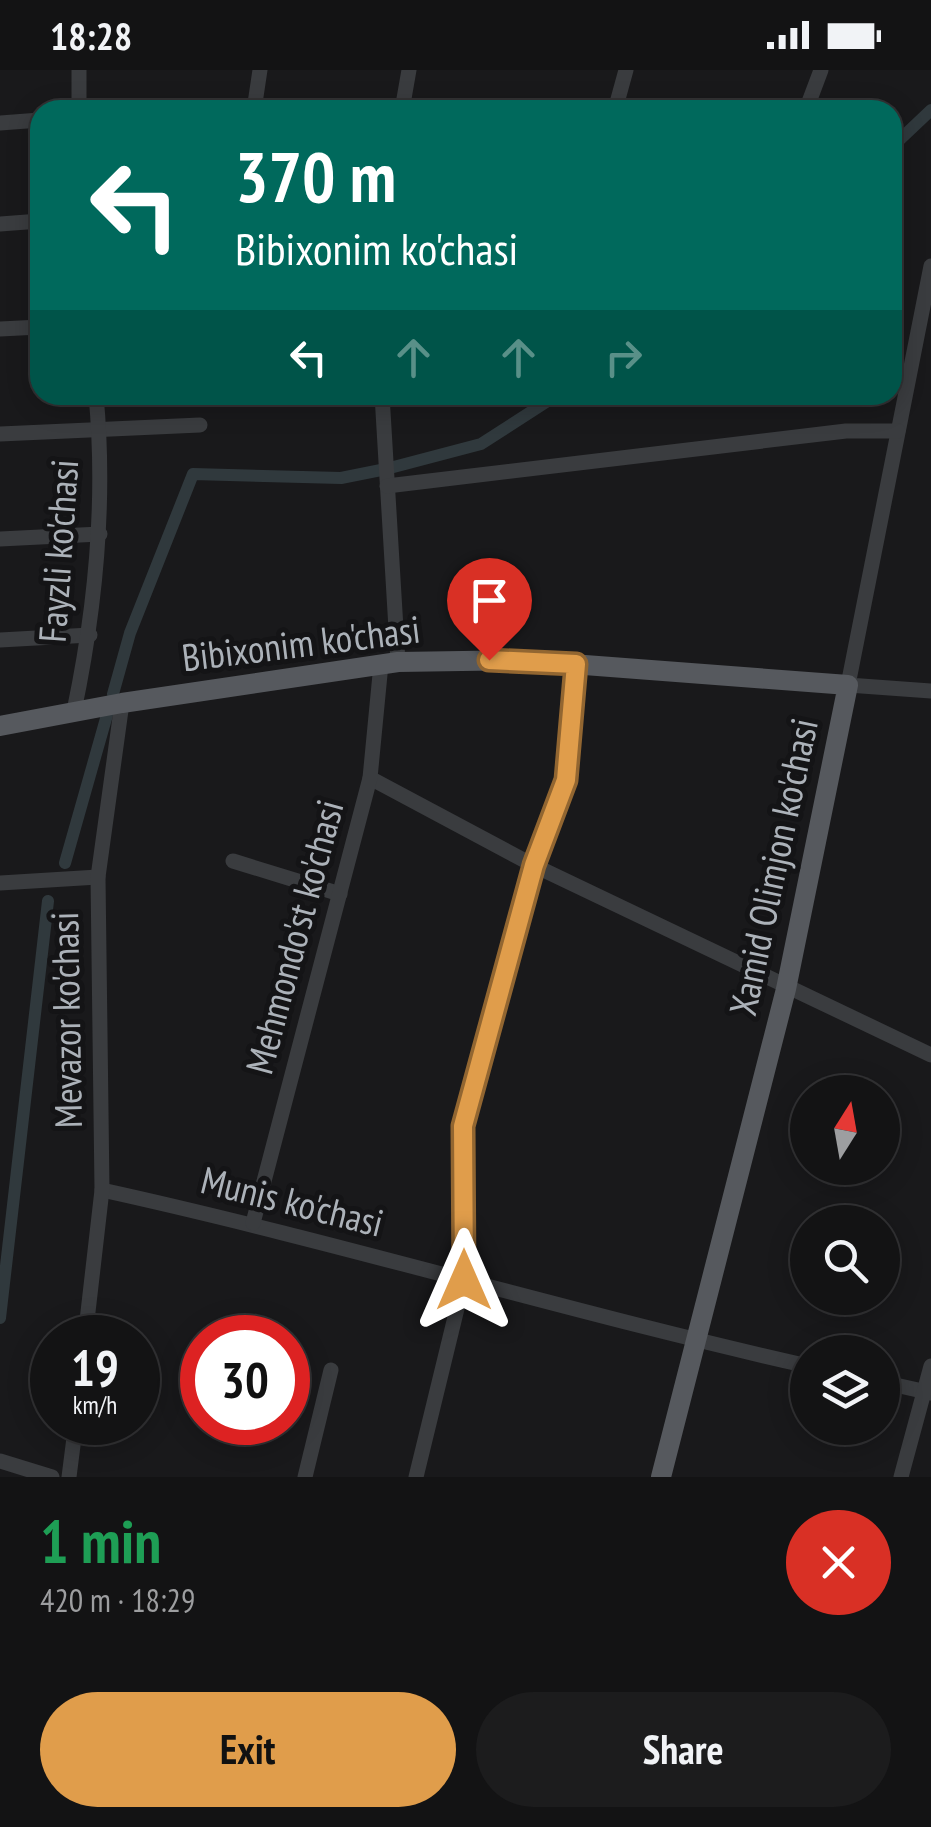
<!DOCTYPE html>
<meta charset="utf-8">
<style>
:root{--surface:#131314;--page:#1c1c1d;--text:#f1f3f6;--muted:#9d9ea0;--line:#323234;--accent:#e09d4b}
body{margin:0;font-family:"PT Sans Narrow",sans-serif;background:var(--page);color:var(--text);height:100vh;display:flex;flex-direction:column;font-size:38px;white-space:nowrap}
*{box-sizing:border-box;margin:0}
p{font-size:32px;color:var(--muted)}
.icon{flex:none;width:55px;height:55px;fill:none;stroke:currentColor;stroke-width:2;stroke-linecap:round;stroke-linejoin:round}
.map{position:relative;height:1407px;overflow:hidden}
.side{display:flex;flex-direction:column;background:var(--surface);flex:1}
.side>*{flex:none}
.banner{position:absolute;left:30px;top:30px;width:872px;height:305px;border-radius:30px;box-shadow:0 5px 25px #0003,0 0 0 2px var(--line);background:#00695c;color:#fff;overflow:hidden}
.needle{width:65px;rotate:11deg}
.fabs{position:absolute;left:790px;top:1005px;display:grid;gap:20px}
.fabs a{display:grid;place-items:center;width:110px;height:110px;border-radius:50%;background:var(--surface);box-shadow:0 5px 25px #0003,0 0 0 2px var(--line);font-size:50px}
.speed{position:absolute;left:30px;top:1245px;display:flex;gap:20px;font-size:50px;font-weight:700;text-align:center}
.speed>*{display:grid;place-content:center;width:130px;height:130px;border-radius:50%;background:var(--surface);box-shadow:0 5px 25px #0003,0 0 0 2px var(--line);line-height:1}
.speed small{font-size:25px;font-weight:400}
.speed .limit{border:15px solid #d22;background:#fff;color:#111}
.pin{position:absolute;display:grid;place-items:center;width:85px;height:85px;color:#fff;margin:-102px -42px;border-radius:50% 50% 50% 0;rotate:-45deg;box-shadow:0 0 10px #0007}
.pin .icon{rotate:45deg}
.me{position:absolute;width:110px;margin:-55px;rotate:0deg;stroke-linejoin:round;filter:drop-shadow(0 0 8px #0008)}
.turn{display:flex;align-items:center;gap:35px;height:210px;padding:0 40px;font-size:45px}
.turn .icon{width:130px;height:130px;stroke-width:2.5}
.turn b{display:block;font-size:70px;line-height:85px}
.lanes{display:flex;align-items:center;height:95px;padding:0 40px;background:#0003;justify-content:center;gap:50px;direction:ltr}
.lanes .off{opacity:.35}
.round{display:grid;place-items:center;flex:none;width:105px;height:105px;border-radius:52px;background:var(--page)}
.headline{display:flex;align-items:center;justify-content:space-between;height:170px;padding:0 40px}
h1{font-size:60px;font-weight:800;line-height:75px;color:#1e9e55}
.button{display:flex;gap:20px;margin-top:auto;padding:20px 40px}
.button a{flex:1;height:115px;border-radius:60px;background:var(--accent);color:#111;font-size:40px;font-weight:800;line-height:115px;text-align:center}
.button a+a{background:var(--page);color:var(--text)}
.status{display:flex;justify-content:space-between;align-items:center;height:70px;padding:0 50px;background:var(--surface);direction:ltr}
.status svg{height:28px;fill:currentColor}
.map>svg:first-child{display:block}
</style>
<div class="status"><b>18:28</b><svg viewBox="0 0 49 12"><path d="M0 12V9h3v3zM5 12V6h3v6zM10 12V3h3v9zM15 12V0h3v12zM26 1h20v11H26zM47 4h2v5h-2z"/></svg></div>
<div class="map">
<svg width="931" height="1407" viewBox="0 0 931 1407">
<rect width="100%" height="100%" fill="#19191b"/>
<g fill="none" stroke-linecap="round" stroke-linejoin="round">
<g stroke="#30393d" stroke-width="12">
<path d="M 892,77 L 931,40"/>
<path d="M 113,624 L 130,563 L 193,404 L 341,408 L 386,399 L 481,374 L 557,325"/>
<path d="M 65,793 L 107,645"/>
<path d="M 0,1248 L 48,831"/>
</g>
<g stroke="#3a3c3f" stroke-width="15">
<path d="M 79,0 L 79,40"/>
<path d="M 254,40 L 260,0"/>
<path d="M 402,40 L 409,0"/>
<path d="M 615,40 L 626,0"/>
<path d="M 806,40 L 821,0"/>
<path d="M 0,53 L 40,50"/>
<path d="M 0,154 L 40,151"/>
<path d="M 931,196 L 848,615 L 931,621"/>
<path d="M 0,259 L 40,257"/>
<path d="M 382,325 L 398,592"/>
<path d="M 0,364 L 200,355"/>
<path d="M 387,416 L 846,361 L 898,361"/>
<path d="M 0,469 L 100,464"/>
<path d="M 0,570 L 90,565"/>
<path d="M 74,641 C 96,536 106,432 96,325"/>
<path d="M 370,708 L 533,795 L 931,985"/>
<path d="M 233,791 L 340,824"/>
<path d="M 0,813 L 98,807"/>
<path d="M 102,1120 C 339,1172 571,1243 808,1296"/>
<path d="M 253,1153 L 370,708 L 381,594"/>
<path d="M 85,1268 L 102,1120 L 98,807 L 122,633"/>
<path d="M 882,1312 L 931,1323"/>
<path d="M 0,1391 L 52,1407"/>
<path d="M 69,1407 L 76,1352"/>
<path d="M 305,1407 L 331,1300"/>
<path d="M 416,1407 L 464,1210 L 463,1056 L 533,795 L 565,710 L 576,593"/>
<path d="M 901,1407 L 931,1296"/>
</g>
<path stroke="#56595e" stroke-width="20" d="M 0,656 L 122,633 L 398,592 L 519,590 L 848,615 L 786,919 L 661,1407"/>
</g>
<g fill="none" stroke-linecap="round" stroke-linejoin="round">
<defs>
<path id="route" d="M 464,1210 L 463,1056 L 534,795 L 566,710 L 576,594 L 489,590"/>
</defs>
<use href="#route" stroke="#926631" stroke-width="25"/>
<use href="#route" stroke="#e09d4b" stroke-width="18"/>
</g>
<g text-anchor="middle" stroke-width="10" stroke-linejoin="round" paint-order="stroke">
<g font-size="38" fill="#acb2b9" stroke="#141416">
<text transform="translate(59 481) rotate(-86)" y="13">Fayzli ko'chasi</text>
<text transform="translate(301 574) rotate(-7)" y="13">Bibixonim ko'chasi</text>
<text transform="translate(774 797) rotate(-78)" y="13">Xamid Olimjon ko'chasi</text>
<text transform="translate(295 867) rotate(-75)" y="13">Mehmondo'st ko'chasi</text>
<text transform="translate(67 950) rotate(-91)" y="13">Mevazor ko'chasi</text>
<text transform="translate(292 1132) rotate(14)" y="13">Munis ko'chasi</text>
</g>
</g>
</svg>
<div class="fabs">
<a><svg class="needle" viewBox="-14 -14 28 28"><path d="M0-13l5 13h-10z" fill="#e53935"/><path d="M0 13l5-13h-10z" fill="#9d9ea0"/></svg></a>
<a><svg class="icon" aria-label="search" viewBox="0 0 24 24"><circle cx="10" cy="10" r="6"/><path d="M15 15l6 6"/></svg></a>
<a><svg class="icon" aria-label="layers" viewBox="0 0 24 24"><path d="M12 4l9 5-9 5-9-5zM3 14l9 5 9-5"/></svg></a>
</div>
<div class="speed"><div>19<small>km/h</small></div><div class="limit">30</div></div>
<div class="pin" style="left:489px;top:590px;background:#d93025"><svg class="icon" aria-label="arrive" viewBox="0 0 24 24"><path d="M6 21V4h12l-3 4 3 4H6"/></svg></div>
<svg class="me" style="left:464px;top:1210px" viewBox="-20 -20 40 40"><path d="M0-17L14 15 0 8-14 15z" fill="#e09d4b" stroke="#fff" stroke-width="4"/></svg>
<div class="banner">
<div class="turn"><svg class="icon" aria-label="left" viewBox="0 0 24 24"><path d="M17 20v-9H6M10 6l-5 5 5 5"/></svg><div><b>370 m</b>Bibixonim ko'chasi</div></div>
<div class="lanes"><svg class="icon" aria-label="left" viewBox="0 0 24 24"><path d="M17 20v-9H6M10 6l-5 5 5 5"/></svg><svg class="icon off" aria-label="ahead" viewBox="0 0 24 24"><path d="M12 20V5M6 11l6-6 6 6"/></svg><svg class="icon off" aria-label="ahead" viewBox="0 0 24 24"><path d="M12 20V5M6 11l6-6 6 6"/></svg><svg class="icon off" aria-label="right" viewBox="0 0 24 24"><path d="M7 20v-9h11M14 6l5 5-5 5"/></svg></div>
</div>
</div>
<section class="side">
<div class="headline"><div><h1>1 min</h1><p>420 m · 18:29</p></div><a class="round" style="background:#d93025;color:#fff"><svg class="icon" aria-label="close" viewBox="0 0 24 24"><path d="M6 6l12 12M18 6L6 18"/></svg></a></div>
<div class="button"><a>Exit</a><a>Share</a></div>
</section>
